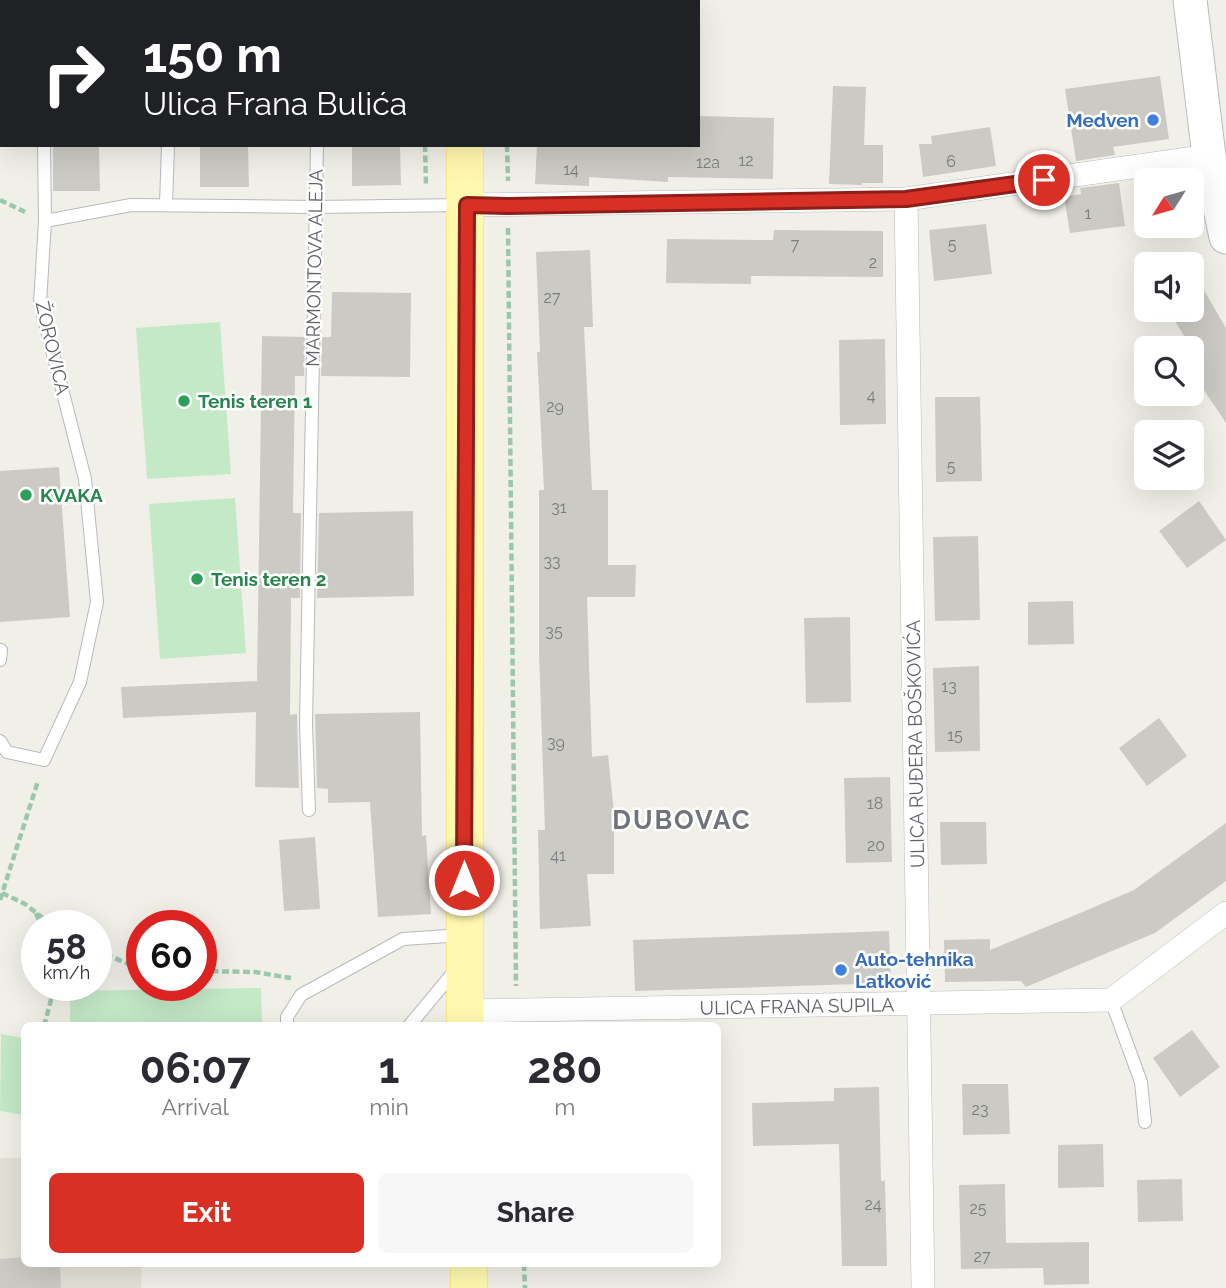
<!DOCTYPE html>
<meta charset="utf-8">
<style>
:root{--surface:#fff;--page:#f7f7f7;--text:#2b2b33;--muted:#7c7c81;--accent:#d93025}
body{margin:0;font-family:Raleway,sans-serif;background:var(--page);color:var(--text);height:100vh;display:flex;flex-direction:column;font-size:26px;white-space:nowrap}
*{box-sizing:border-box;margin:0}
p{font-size:23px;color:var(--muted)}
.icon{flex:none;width:38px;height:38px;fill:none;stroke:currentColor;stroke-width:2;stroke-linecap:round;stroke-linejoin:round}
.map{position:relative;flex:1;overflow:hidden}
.sheet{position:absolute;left:21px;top:1022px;width:700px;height:245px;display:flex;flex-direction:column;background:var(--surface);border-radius:10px;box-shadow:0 7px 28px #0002}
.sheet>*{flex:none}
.top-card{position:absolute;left:0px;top:0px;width:700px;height:147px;box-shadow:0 7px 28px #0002;background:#202124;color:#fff;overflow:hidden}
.needle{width:46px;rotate:233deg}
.controls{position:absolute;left:1134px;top:168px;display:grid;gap:14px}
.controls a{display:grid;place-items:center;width:70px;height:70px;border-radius:10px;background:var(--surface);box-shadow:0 7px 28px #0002;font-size:35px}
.speed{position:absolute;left:21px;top:910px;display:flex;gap:14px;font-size:35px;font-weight:700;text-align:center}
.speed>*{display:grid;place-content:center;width:91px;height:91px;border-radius:50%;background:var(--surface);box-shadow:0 7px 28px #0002;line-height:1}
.speed small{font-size:18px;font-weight:400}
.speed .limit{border:10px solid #d22;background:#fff;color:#111}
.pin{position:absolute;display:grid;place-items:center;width:60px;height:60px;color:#fff;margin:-30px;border:4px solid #fff;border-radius:50%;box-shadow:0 2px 7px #0007}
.me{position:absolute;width:77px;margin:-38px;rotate:0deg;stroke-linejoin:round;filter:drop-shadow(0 0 5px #0008)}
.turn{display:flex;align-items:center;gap:24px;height:147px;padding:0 28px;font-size:32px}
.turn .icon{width:91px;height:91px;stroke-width:2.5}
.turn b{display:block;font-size:49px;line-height:60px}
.eta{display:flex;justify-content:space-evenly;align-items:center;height:119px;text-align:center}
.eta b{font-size:42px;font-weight:700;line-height:49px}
.primary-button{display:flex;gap:14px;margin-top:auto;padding:14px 28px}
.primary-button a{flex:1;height:80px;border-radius:10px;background:var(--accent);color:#fff;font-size:28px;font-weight:700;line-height:80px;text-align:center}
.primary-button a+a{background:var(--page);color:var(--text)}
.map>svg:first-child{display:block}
</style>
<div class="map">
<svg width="1226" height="1288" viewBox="0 0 1226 1288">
<rect width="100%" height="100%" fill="#f1f0e8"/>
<path fill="#e4e2d8" d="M 0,1158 L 24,1158 L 24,1264 L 142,1264 L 141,1288 L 0,1288 Z"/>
<g fill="#c4e9c7">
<path d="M 220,322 L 231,474 L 147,479 L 136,328 Z"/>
<path d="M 235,498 L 246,653 L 160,659 L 149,504 Z"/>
<path d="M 261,988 L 262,1025 L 70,1025 L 70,991 Z"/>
<path d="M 1,1034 L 24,1038 L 24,1115 L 0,1111 Z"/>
</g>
<g fill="#cccac4">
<path d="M 1160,76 L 1169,139 L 1113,147 L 1115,155 L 1076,161 L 1065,89 Z"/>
<path d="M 833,86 L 866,87 L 864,145 L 883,145 L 883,183 L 862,183 L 862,185 L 829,184 Z"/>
<path d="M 698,116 L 774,118 L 773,179 L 668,177 L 668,182 L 589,177 L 589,186 L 535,184 L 537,145 L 698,145 Z"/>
<path d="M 990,127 L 996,166 L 923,177 L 919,144 L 932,144 L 931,136 Z"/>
<path d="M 53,145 L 99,145 L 100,191 L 53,191 Z"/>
<path d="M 200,145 L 248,145 L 249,187 L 200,187 Z"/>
<path d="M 352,145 L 400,145 L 401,185 L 352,186 Z"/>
<path d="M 1119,183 L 1125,226 L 1070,233 L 1064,197 L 1081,194 L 1080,188 Z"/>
<path d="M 986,224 L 992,274 L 934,281 L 929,230 Z"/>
<path d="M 774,230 L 883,231 L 883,277 L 751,276 L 751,284 L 666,283 L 667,239 L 773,240 Z"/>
<path d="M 590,250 L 593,327 L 584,327 L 592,490 L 608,490 L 608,565 L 636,565 L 635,597 L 587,597 L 592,757 L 608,755 L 614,812 L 614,874 L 587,874 L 591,926 L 540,929 L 538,830 L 545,830 L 539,652 L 539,490 L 544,490 L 537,352 L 540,352 L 536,252 Z"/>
<path d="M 1192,270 L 1226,328 L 1226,423 L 1194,375 L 1204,368 L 1168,310 L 1192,310 Z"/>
<path d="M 332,292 L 411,293 L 410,377 L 321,376 L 322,337 L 331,337 Z"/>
<path d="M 262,336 L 305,337 L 304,376 L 295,376 L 293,513 L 301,513 L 300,598 L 291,598 L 290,715 L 297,714 L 299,788 L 255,787 L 256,712 L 123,718 L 121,687 L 257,681 Z"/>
<path d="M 885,339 L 886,424 L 840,425 L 839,340 Z"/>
<path d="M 935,397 L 980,397 L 982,481 L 936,482 Z"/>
<path d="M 59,467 L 70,617 L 0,622 L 0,471 Z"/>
<path d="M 1199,501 L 1226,540 L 1187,568 L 1159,531 Z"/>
<path d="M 413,511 L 414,596 L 317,598 L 319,513 Z"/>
<path d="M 978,536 L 980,620 L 935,621 L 933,537 Z"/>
<path d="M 1073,601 L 1074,644 L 1028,645 L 1028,602 Z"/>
<path d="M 850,617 L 851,702 L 806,703 L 804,618 Z"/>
<path d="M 979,666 L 980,751 L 935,752 L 933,668 Z"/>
<path d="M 420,712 L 422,836 L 426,835 L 431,914 L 378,917 L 370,802 L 328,803 L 328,789 L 317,788 L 315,714 Z"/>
<path d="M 1159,718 L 1187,756 L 1147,786 L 1119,748 Z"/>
<path d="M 890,777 L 892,862 L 846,863 L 844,778 Z"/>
<path d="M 940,822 L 986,822 L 987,864 L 941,865 Z"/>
<path d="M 1226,823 L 1226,881 L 1155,933 L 1026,987 L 1021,981 L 945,982 L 944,940 L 990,939 L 990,950 L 1073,916 L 1134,890 Z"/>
<path d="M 315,837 L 320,909 L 284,911 L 279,840 Z"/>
<path d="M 889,931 L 891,983 L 635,991 L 633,940 Z"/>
<path d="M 1192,1030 L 1220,1067 L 1180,1097 L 1153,1058 Z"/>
<path d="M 962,1084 L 1008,1084 L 1010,1134 L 963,1135 Z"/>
<path d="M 879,1087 L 881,1181 L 885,1181 L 887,1266 L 842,1266 L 839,1144 L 753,1146 L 752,1103 L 834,1101 L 834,1088 Z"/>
<path d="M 1103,1144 L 1104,1187 L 1058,1188 L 1058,1145 Z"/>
<path d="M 1182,1179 L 1183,1221 L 1138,1222 L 1137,1180 Z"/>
<path d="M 1005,1184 L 1006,1243 L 1089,1242 L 1089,1284 L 1044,1285 L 1043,1268 L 961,1269 L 959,1185 Z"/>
<path d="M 24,1257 L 24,1264 L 60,1264 L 61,1288 L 0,1288 L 0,1259 Z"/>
</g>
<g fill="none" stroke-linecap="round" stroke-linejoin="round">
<defs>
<g id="lane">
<path d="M 44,145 L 45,221"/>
<path d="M 166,204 L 168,145"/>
<path d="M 0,660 L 1,650"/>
<path d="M 0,741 L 7,752 L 44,760 L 80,682 L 97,602 L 85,479 L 40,303 L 45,221 L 131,205 L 316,207 L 463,205"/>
<path d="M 309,810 L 306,724 L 317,145"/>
<path d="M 1111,1000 L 1141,1082 L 1145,1122"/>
<path d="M 287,1026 L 287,1017 L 301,995 L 403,939 L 463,935"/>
<path d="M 409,1026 L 457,968"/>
</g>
<g id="street">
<path d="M 906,199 L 923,1288"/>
<path d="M 466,205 L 906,199 L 1209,156"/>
<path d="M 465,1011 L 1111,1000 L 1226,913"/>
</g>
<path id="secondary" d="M 1190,0 L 1209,156 L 1226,237"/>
<g id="primary">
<path d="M 463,0 L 463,2"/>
<path d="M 465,1026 L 465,145"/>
<path d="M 469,1264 L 469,1288"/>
</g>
</defs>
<use href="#lane" stroke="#b8b9be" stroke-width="14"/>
<use href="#street" stroke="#b8b9be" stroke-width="24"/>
<use href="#secondary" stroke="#b9bbc1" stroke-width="35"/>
<use href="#primary" stroke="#f7d95a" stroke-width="38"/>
<g stroke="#9bc8ac" stroke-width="4.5" stroke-dasharray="7 3.5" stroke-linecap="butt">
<path d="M 423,0 L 423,2"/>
<path d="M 505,0 L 505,2"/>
<path d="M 425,145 L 426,186"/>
<path d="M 507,145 L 508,181"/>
<path d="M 0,200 L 25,212"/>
<path d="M 508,228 L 516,986"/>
<path d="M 2,893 L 25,904 L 53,926"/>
<path d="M 0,900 L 38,781"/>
<path d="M 36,913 L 41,926"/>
<path d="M 96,950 L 142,970"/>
<path d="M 201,971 L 255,972 L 291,978"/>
<path d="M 44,1026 L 55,985"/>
<path d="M 524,1264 L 525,1288"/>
</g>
<use href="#lane" stroke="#fff" stroke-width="12"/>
<use href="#street" stroke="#fff" stroke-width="23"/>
<use href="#secondary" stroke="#fff" stroke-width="33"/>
<use href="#primary" stroke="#fff9af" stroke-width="37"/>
</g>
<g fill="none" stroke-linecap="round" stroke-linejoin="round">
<defs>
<path id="route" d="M 464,880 L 467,205 L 508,206 L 906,199 L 1044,180"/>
</defs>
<use href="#route" stroke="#8d1f18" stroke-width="18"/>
<use href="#route" stroke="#d93025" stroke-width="12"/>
</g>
<g fill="#3f7fe0" stroke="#fff" stroke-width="2.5">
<circle cx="1153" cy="120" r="7"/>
<circle cx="841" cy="970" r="7"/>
</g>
<g fill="#2e9e5b" stroke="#fff" stroke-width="2.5">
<circle cx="184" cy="401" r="7"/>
<circle cx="26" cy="495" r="7"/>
<circle cx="197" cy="579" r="7"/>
</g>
<g text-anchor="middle" stroke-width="5" stroke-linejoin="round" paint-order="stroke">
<g font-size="16" fill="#7a7c7f">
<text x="746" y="166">12</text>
<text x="951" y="167">6</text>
<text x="708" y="168">12a</text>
<text x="571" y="175">14</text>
<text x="1088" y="219">1</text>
<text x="795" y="250">7</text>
<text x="952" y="250">5</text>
<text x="873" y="268">2</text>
<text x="552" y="303">27</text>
<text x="871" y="401">4</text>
<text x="555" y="412">29</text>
<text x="951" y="472">5</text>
<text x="559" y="513">31</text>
<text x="552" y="567">33</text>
<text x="554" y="637">35</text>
<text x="949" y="692">13</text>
<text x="955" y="741">15</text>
<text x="556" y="748">39</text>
<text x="875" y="809">18</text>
<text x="876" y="851">20</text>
<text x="558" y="861">41</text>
<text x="980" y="1115">23</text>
<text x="873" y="1210">24</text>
<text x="978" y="1214">25</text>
<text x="982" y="1262">27</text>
</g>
<g font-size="19" font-weight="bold" fill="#366cbe" stroke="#fff" text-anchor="end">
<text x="1139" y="127">Medven</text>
<text x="855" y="966" text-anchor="start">Auto-tehnika<tspan x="855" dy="22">Latković</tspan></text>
</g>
<g font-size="19" fill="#5f6268" stroke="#fff">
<text transform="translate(314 268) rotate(-89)" y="7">MARMONTOVA ALEJA</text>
<text transform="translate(53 348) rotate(77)" y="7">ŽOROVICA</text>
<text transform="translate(915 744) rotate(-91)" y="7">ULICA RUĐERA BOŠKOVIĆA</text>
<text transform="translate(797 1006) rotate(-1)" y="7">ULICA FRANA SUPILA</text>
</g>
<g font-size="19" font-weight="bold" fill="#27864d" stroke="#fff" text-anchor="start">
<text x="198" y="408">Tenis teren 1</text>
<text x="40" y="502">KVAKA</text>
<text x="211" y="586">Tenis teren 2</text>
</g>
<g font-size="26" font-weight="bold" letter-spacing="2" fill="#70747a" stroke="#fff">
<text x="682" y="829">DUBOVAC</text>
</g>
</g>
</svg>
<div class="controls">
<a><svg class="needle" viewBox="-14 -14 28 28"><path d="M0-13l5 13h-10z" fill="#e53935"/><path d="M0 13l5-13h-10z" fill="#7c7c81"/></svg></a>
<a><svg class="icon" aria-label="sound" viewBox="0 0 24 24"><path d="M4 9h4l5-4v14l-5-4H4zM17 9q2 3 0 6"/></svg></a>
<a><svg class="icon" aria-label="search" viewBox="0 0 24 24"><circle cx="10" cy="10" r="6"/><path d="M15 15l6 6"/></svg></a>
<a><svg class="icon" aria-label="layers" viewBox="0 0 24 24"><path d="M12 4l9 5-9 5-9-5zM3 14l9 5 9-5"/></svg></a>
</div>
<div class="speed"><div>58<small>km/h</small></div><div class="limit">60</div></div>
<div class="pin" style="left:1044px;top:180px;background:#d93025"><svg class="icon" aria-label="arrive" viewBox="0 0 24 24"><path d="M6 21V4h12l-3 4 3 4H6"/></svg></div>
<svg class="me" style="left:464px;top:880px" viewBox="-20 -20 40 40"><circle r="17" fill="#d93025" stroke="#fff" stroke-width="3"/><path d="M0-11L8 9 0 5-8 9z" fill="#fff"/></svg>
<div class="top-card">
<div class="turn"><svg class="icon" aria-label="right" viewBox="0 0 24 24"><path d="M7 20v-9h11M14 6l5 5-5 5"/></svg><div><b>150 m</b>Ulica Frana Bulića</div></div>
</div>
<section class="sheet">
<div class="eta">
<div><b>06:07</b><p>Arrival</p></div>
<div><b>1</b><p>min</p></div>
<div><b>280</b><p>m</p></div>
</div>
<div class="primary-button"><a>Exit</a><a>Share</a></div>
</section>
</div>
